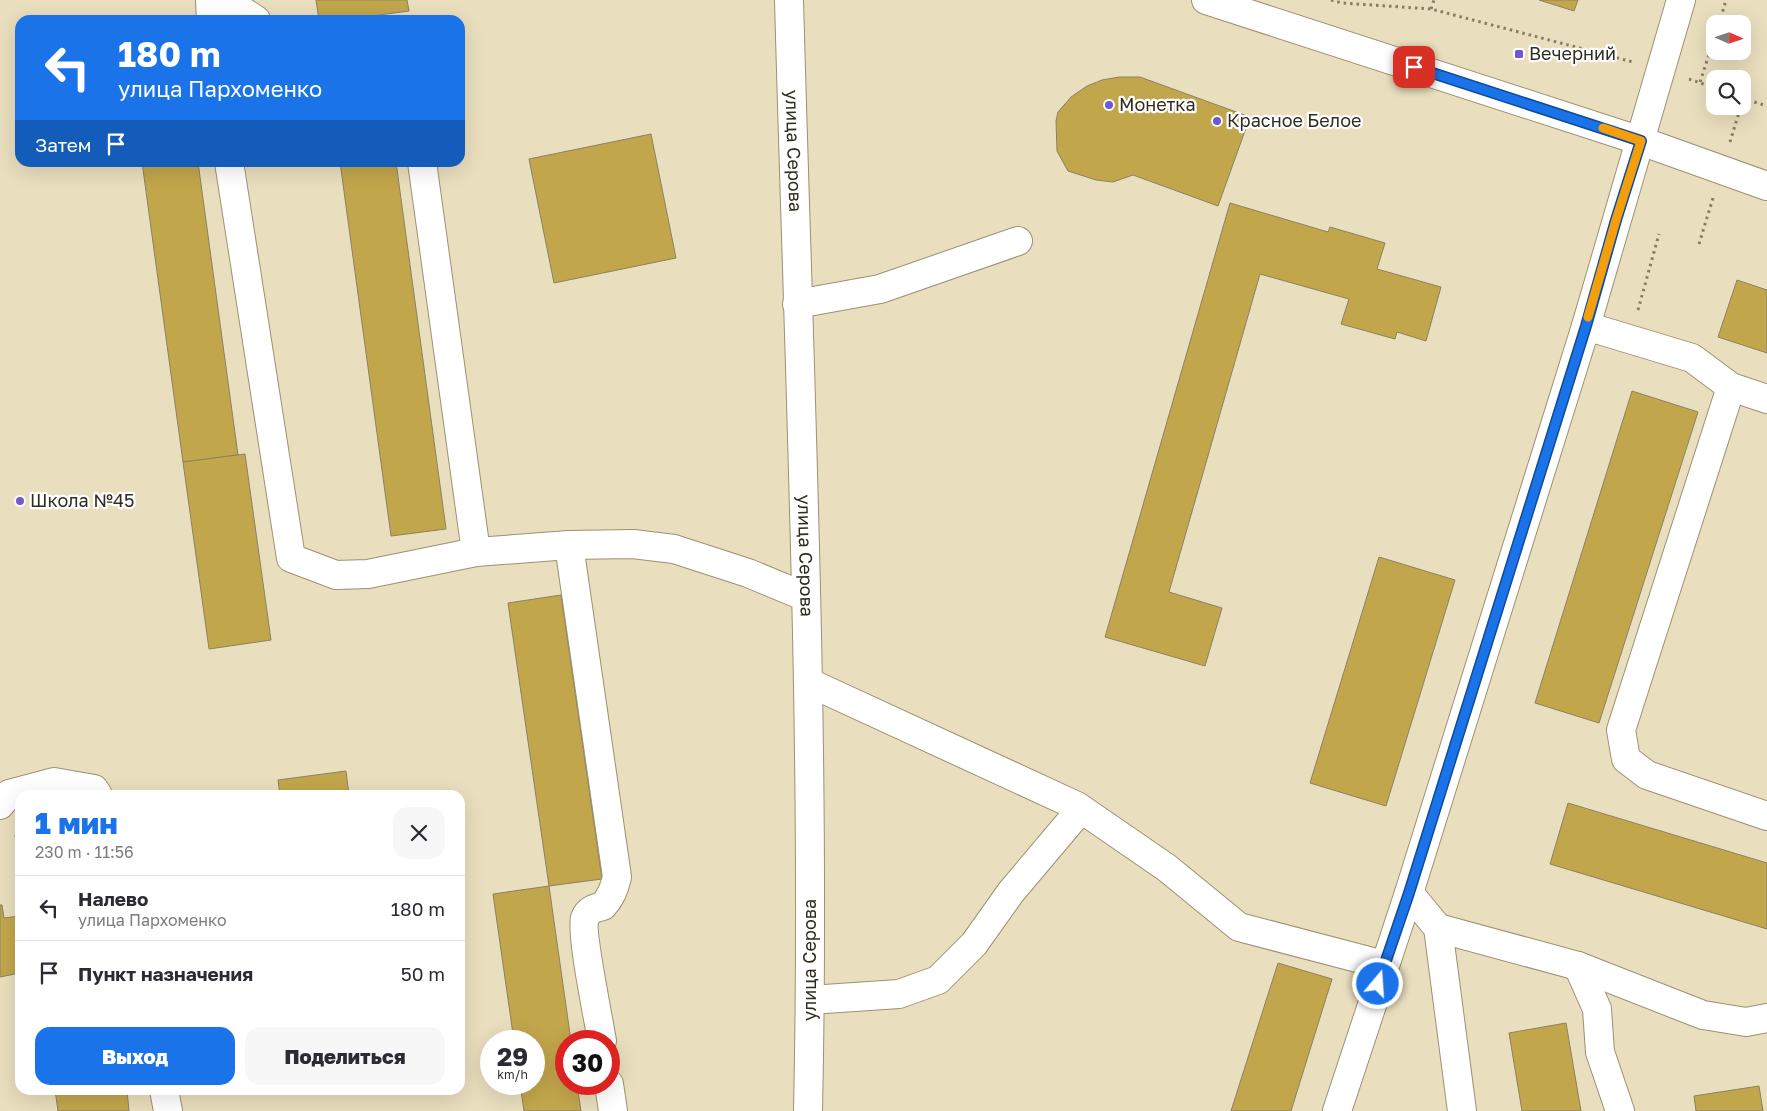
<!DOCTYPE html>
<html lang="ru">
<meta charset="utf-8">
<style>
:root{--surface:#fff;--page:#f7f7f7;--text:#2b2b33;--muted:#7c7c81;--line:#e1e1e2;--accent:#1a73e8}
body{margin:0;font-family:"Golos Text",sans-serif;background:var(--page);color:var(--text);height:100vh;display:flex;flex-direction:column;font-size:19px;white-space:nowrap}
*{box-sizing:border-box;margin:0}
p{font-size:16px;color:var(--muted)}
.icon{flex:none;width:28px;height:28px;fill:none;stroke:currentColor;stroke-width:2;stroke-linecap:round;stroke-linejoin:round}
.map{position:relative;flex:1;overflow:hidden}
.panel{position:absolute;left:15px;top:790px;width:450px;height:305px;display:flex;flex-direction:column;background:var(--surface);border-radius:15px;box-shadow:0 5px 20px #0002}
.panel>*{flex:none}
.banner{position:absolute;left:15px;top:15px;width:450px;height:152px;border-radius:15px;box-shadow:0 5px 20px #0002;background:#1a73e8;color:#fff;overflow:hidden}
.needle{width:32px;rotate:93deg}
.controls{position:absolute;left:1706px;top:15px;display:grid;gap:10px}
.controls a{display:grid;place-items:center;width:45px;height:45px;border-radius:10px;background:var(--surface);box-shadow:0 5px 20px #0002;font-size:25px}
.speed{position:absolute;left:480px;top:1030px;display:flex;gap:10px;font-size:25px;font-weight:700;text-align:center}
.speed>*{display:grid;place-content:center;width:65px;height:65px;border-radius:50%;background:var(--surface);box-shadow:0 5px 20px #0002;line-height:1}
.speed small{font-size:12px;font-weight:400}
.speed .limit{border:8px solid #d22;background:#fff;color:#111}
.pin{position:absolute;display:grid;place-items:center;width:42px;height:42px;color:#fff;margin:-21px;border-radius:10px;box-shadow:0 2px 8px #0006}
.me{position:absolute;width:55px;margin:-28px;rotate:18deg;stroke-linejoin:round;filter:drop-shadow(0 0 4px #0008)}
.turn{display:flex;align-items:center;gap:18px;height:105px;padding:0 20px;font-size:22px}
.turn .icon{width:65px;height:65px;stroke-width:2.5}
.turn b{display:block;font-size:35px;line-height:42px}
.then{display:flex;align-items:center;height:48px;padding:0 20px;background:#0003;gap:10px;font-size:19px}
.round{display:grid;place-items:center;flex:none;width:52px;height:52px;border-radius:15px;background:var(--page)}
.overview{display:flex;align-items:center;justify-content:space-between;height:85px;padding:0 20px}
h1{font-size:30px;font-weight:800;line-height:38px;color:var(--accent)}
.button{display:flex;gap:10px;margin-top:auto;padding:10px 20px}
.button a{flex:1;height:58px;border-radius:15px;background:var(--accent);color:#fff;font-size:20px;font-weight:800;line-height:58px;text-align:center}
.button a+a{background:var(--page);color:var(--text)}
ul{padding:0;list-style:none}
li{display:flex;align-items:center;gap:15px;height:65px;padding:0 20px;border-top:1px solid var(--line)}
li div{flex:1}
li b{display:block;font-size:19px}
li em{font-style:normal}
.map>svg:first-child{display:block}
</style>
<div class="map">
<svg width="1767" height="1111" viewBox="0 0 1767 1111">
<rect width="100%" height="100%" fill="#e9debd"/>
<g fill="#c2a64c" stroke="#8c8163">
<path d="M 316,0 L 407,0 L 409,11 L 342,20 L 319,20 Z"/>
<path d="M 1539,0 L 1578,0 L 1574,11 Z"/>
<path d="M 1119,77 L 1140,77 L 1250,117 L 1218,206 L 1133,175 L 1113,182 L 1096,180 L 1068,171 L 1057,151 L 1056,121 L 1058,112 L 1071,97 L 1087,86 L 1102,80 Z"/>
<path d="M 651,134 L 676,258 L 554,283 L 529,159 Z"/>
<path d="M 142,162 L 198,162 L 238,455 L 183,462 Z"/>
<path d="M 340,162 L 396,162 L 446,529 L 391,536 Z"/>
<path d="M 1230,203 L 1328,232 L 1330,227 L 1385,243 L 1377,269 L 1441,287 L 1426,341 L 1397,332 L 1395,339 L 1341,324 L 1349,299 L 1260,274 L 1169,592 L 1222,608 L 1205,666 L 1105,637 Z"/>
<path d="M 1737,280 L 1767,290 L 1767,353 L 1718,337 Z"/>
<path d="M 1632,391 L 1698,412 L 1599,723 L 1535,703 Z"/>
<path d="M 245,454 L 271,640 L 209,649 L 183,462 Z"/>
<path d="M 1379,557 L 1455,580 L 1386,806 L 1310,783 Z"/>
<path d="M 561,595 L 602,879 L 549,886 L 508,603 Z"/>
<path d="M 346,771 L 349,795 L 280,795 L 278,780 Z"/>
<path d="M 1568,803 L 1767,863 L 1767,929 L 1550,864 Z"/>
<path d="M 15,835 L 20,835 L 20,866 Z"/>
<path d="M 549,886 L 571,1041 L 566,1041 L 566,1084 L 577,1084 L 581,1111 L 524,1111 L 520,1084 L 534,1084 L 534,1041 L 514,1041 L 493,894 Z"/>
<path d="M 0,905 L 2,905 L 4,918 L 20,916 L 20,973 L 0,977 Z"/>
<path d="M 1278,963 L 1332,979 L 1291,1111 L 1231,1111 Z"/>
<path d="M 1566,1023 L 1581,1111 L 1522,1111 L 1509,1033 Z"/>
<path d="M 1759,1086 L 1763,1111 L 1696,1111 L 1694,1096 Z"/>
<path d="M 55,1090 L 127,1090 L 129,1111 L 58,1111 Z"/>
</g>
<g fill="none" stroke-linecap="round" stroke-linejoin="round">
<defs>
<g id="minor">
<path d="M 210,0 L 211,20"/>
<path d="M 226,0 L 256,20"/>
<path d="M 229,162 L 291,558 L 336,575 L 368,574 L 476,552 L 569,545 L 633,544 L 674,549 L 748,573 L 806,597"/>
<path d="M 422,162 L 476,552"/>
<path d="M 797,304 L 880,289 L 1018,241"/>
<path d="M 1586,326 L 1692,358 L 1731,387 L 1767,399"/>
<path d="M 1731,387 L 1621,730 L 1626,759 L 1647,775 L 1767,816"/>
<path d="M 569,545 L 617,877 C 614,889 611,897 603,906 C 595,908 588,910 585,918 C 580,930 599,1022 602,1041"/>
<path d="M 808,682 L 1077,806 L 1167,868 L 1239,927 L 1384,965"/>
<path d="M 0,805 L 9,794 L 54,782 L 94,789 L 98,795"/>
<path d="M 1409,893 L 1438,928 L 1462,1111"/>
<path d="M 1438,928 L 1578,966 L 1703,1015 L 1746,1022 L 1767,1018"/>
<path d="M 1578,966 L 1597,1009 L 1600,1052 L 1620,1111"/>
<path d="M 810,1000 L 899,994 L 938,980 L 974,944 L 1011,892 L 1081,809"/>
<path d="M 609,1084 L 613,1111"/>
<path d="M 164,1090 L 168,1111"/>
<path d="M 1337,1111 L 1409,893 L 1586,326 L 1681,0"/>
</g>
<g id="major">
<path id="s1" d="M 789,0 C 799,370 816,741 808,1111"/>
<path d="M 1206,0 L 1641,141 L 1767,186"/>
</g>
</defs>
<use href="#minor" stroke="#9c9172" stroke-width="30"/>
<use href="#major" stroke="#9c9172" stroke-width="30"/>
<g stroke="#857d67" stroke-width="3" stroke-dasharray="2.5 4" stroke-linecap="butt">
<path d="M 1331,0 L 1342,3 L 1431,9 L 1633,62"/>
<path d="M 1431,9 L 1434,0"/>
<path d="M 1719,24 L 1726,0"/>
<path d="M 1689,79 L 1715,88"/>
<path d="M 1700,82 L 1715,36"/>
<path d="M 1742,98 L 1767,106"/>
<path d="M 1730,142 L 1741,106"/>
<path d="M 1699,244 L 1713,198"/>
<path d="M 1638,310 L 1659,234"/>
</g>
<use href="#minor" stroke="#fff" stroke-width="28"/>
<use href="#major" stroke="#fff" stroke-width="28"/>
</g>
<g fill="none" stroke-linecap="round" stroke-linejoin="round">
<defs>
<path id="route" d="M 1378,984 L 1409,893 L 1586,326 L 1616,220 L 1641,141 L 1414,67"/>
</defs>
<use href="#route" stroke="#114b97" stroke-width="12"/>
<use href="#route" stroke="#1a73e8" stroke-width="9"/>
<path stroke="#f59e0b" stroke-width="9" d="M 1588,317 L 1616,220 L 1641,141 L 1603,128"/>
</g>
<g fill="#7456cf" stroke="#fff" stroke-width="2">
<rect x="1514" y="49" width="10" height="10" rx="2.5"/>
<circle cx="1109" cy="105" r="5"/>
<circle cx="1217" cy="121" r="5"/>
<circle cx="20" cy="501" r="5"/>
</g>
<g text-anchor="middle" stroke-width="4.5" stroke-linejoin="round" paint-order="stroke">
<g font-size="18" fill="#302c1f" stroke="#fff" text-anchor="start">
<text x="1529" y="60">Вечерний</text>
<text x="1119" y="111">Монетка</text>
<text x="1227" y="127">Красное Белое</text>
<text x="30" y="507">Школа №45</text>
</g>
<g font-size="18" fill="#302c1f" stroke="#fff">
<text dy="6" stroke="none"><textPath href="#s1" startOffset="151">улица Серова</textPath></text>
<text dy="6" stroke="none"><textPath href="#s1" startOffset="556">улица Серова</textPath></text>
<text transform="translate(810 960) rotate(-90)" y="6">улица Серова</text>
</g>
</g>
</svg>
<div class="controls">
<a><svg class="needle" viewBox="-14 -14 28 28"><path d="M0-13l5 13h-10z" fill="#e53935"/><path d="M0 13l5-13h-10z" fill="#7c7c81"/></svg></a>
<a><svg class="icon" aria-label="search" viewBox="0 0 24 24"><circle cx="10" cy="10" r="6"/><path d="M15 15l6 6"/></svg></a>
</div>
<div class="speed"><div>29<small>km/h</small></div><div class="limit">30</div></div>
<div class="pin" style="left:1414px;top:67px;background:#d93025"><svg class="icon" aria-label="arrive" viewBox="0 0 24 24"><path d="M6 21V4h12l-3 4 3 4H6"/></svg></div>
<svg class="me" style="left:1378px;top:984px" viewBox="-20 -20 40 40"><circle r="17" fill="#1a73e8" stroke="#fff" stroke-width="3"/><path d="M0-11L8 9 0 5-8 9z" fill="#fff"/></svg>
<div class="banner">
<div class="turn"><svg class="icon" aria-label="left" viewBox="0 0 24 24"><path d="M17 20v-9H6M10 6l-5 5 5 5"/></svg><div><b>180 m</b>улица Пархоменко</div></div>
<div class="then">Затем<svg class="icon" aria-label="arrive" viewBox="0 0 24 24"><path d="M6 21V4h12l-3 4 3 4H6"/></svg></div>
</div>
<section class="panel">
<div class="overview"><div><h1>1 мин</h1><p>230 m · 11:56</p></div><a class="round"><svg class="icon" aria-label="close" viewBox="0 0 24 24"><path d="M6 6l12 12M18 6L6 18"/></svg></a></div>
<ul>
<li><svg class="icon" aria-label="left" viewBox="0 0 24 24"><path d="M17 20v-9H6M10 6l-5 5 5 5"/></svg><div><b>Налево</b><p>улица Пархоменко</p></div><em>180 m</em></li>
<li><svg class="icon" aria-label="arrive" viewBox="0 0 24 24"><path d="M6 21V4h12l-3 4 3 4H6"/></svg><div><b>Пункт назначения</b></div><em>50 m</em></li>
</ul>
<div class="button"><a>Выход</a><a>Поделиться</a></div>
</section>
</div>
